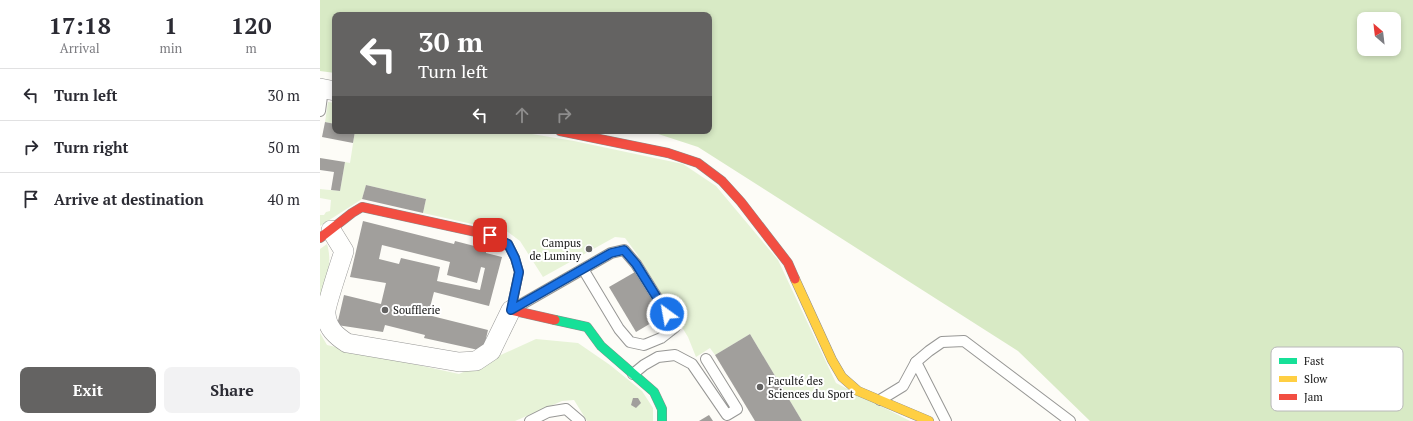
<!DOCTYPE html>
<meta charset="utf-8">
<style>
:root{--surface:#fff;--page:#f2f2f3;--text:#2b2b33;--muted:#7c7c81;--line:#e1e1e2;--accent:#646362}
body{margin:0;font-family:"PT Serif",serif;background:var(--page);color:var(--text);height:100vh;display:flex;flex-direction:column;font-size:15px;white-space:nowrap}
*{box-sizing:border-box;margin:0}
p{font-size:13px;color:var(--muted)}
.icon{flex:none;width:22px;height:22px;fill:none;stroke:currentColor;stroke-width:2;stroke-linecap:round;stroke-linejoin:round}
.map{position:relative;flex:1;overflow:hidden}
.side{display:flex;flex-direction:column;background:var(--surface);width:320px}
.side>*{flex:none}
.top-card{position:absolute;left:12px;top:12px;width:380px;height:122px;border-radius:8px;box-shadow:0 2px 6px #0003;background:#646362;color:#fff;overflow:hidden}
.needle{width:26px;rotate:332deg}
.buttons{position:absolute;left:1037px;top:12px;display:grid;gap:8px}
.buttons a{display:grid;place-items:center;width:44px;height:44px;border-radius:8px;background:var(--surface);box-shadow:0 2px 6px #0003;font-size:20px}
.pin{position:absolute;display:grid;place-items:center;width:34px;height:34px;color:#fff;margin:-17px;border-radius:8px;box-shadow:0 2px 6px #0006}
.me{position:absolute;width:44px;margin:-22px;rotate:328deg;stroke-linejoin:round;filter:drop-shadow(0 0 3px #0008)}
.turn{display:flex;align-items:center;gap:14px;height:84px;padding:0 20px;font-size:18px}
.turn .icon{width:52px;height:52px;stroke-width:2.5}
.turn b{display:block;font-size:28px;line-height:34px}
.lanes{display:flex;align-items:center;height:38px;padding:0 20px;background:#0003;justify-content:center;gap:20px;direction:ltr}
.lanes .off{opacity:.35}
.eta{display:flex;justify-content:space-evenly;align-items:center;height:68px;text-align:center}
.eta b{font-size:24px;font-weight:700;line-height:28px}
.primary-button{display:flex;gap:8px;margin-top:auto;padding:8px 20px}
.primary-button a{flex:1;height:46px;border-radius:8px;background:var(--accent);color:#fff;font-size:16px;font-weight:700;line-height:46px;text-align:center}
.primary-button a+a{background:var(--page);color:var(--text)}
ul{padding:0;list-style:none}
li{display:flex;align-items:center;gap:12px;height:52px;padding:0 20px;border-top:1px solid var(--line)}
li div{flex:1}
li b{display:block;font-size:15px}
li em{font-style:normal}
main{display:flex;flex:1;min-height:0}
.map>svg:first-child{display:block}
</style>
<main>
<section class="side">
<div class="eta">
<div><b>17:18</b><p>Arrival</p></div>
<div><b>1</b><p>min</p></div>
<div><b>120</b><p>m</p></div>
</div>
<ul>
<li><svg class="icon" aria-label="left" viewBox="0 0 24 24"><path d="M17 20v-9H6M10 6l-5 5 5 5"/></svg><div><b>Turn left</b></div><em>30 m</em></li>
<li><svg class="icon" aria-label="right" viewBox="0 0 24 24"><path d="M7 20v-9h11M14 6l5 5-5 5"/></svg><div><b>Turn right</b></div><em>50 m</em></li>
<li><svg class="icon" aria-label="arrive" viewBox="0 0 24 24"><path d="M6 21V4h12l-3 4 3 4H6"/></svg><div><b>Arrive at destination</b></div><em>40 m</em></li>
</ul>
<div class="primary-button"><a>Exit</a><a>Share</a></div>
</section>
<div class="map">
<svg width="1093" height="421" viewBox="0 0 1093 421">
<rect width="100%" height="100%" fill="#fdfcf7"/>
<g fill="#e7f3d7">
<path d="M 8,102 L 15,103 L 15,124 L 5,122 Z"/>
<path d="M 35,131 L 194,131 L 254,141 L 363,164 L 396,186 L 458,260 L 516,383 L 590,421 L 482,421 L 430,334 L 395,355 L 390,348 L 376,357 L 368,337 L 317,254 L 305,238 L 295,237 L 223,277 L 200,241 L 188,232 L 103,213 L 106,199 L 46,185 L 42,199 L 0,226 L 0,215 L 4,215 L 6,212 L 10,211 L 11,200 L 0,198 L 0,189 L 20,191 L 25,162 L 30,163 Z"/>
<path d="M 7,244 C 13,264 6,280 0,299 L 0,249 Z"/>
<path d="M 0,333 L 7,345 L 139,374 L 216,339 L 258,343 L 290,365 L 322,391 L 333,408 L 333,421 L 267,421 L 254,400 L 242,401 L 195,421 L 0,421 Z"/>
</g>
<path fill="#d8eac5" fill-rule="evenodd" d="M 0,0 L 1093,0 L 1093,421 L 770,421 L 698,351 L 378,147 L 329,131 L 389,131 L 389,15 L 15,15 L 15,73 L 0,71 ZM 1044,19 L 1074,19 L 1074,49 L 1044,49 Z"/>
<g fill="#a19f9c" fill-rule="evenodd">
<path d="M 5,122 L 15,124 L 15,131 L 35,131 L 33,143 L 2,137 Z"/>
<path d="M 0,158 L 25,162 L 20,191 L 11,190 L 14,172 L 0,170 Z"/>
<path d="M 46,185 L 106,199 L 103,213 L 42,199 Z"/>
<path d="M 43,221 L 134,244 L 135,241 L 166,249 L 166,253 L 182,257 L 169,306 L 114,292 L 108,315 L 168,330 L 163,351 L 104,338 L 105,335 L 65,325 L 63,332 L 17,325 L 24,295 L 61,304 L 66,283 L 30,277 ZM 62,245 L 130,262 L 127,275 L 157,283 L 161,267 L 165,268 L 160,290 L 117,281 L 120,267 L 81,258 L 79,264 L 59,259 Z"/>
<path d="M 315,272 L 343,316 L 316,332 L 289,287 Z"/>
<path d="M 430,334 L 482,421 L 435,421 L 395,355 Z"/>
<path d="M 313,398 L 318,398 L 321,403 L 316,408 L 311,405 Z"/>
<path d="M 389,415 L 393,421 L 379,421 Z"/>
</g>
<g fill="none" stroke-linecap="round" stroke-linejoin="round">
<defs>
<g id="lane">
<path d="M 0,111 L 3,89"/>
<path d="M 195,308 L 291,253 L 304,250 L 316,264 L 355,327 L 341,338 L 324,345 L 310,342 L 299,329 L 263,269"/>
<path d="M 313,374 L 324,365 L 338,357 L 355,355 L 372,364 L 407,415 L 417,409 L 386,359"/>
<path d="M 560,400 L 583,386 L 596,362"/>
<path d="M 210,421 L 228,412 L 246,409 L 260,421"/>
<path d="M 626,421 L 596,362 L 609,351 L 622,342 L 644,341 L 750,421"/>
</g>
<g id="street">
<path d="M 0,88 L 15,91"/>
<path d="M 11,230 L 24,251 C 21,261 5,307 6,314 C 7,328 16,336 27,343 L 139,362 L 156,361 L 171,351 L 191,310"/>
</g>
<path id="fast" d="M 235,320 L 267,327 L 281,346 L 334,392 L 342,409 L 342,421"/>
<path id="slow" d="M 475,279 L 512,360 L 522,377 L 538,391 L 609,421"/>
<g id="jam">
<path d="M 240,131 L 348,153 L 378,163 L 402,181 L 421,202 L 468,263 L 475,279"/>
<path d="M 0,238 L 32,213 L 42,207 L 170,235 L 188,244 L 195,258 L 199,272 L 191,310 L 235,320"/>
</g>
</defs>
<use href="#lane" stroke="#979795" stroke-width="12"/>
<use href="#street" stroke="#979795" stroke-width="20"/>
<use href="#fast" stroke="#8e8d8b" stroke-width="10"/>
<use href="#slow" stroke="#8e8d8b" stroke-width="10"/>
<use href="#jam" stroke="#8e8d8b" stroke-width="10"/>
<use href="#lane" stroke="#fffffe" stroke-width="10"/>
<use href="#street" stroke="#fffffe" stroke-width="19"/>
<use href="#fast" stroke="#16e098" stroke-width="9"/>
<use href="#slow" stroke="#ffcf43" stroke-width="9"/>
<use href="#jam" stroke="#f24e42" stroke-width="9"/>
</g>
<g fill="none" stroke-linecap="round" stroke-linejoin="round">
<defs>
<path id="route" d="M 170,235 L 188,244 L 195,258 L 199,272 L 191,310 L 291,253 L 304,250 L 316,264 L 347,314"/>
</defs>
<use href="#route" stroke="#114b97" stroke-width="10"/>
<use href="#route" stroke="#1a73e8" stroke-width="7"/>
</g>
<g fill="#646362" stroke="#fff" stroke-width="1.5">
<circle cx="269" cy="249" r="4"/>
<circle cx="65" cy="310" r="4"/>
<circle cx="440" cy="387" r="4"/>
</g>
<g text-anchor="middle" stroke-width="4" stroke-linejoin="round" paint-order="stroke">
<g font-size="11" fill="#111" stroke="#fff" text-anchor="start">
<text x="261" y="247" text-anchor="end">Campus<tspan x="261" dy="13">de Luminy</tspan></text>
<text x="73" y="314">Soufflerie</text>
<text x="448" y="385">Faculté des<tspan x="448" dy="13">Sciences du Sport</tspan></text>
</g>
</g>
<rect x="951" y="347" width="132" height="64" rx="6" fill="#fff" stroke="#b8b8b8" stroke-width="1"/>
<rect x="959" y="358" width="18" height="6" fill="#16e098"/>
<rect x="959" y="376" width="18" height="6" fill="#ffcf43"/>
<rect x="959" y="394" width="18" height="6" fill="#f24e42"/>
<g font-size="11" fill="#111">
<text x="984" y="365">Fast</text>
<text x="984" y="383">Slow</text>
<text x="984" y="401">Jam</text>
</g>
</svg>
<div class="buttons">
<a><svg class="needle" viewBox="-14 -14 28 28"><path d="M0-13l5 13h-10z" fill="#e53935"/><path d="M0 13l5-13h-10z" fill="#7c7c81"/></svg></a>
</div>
<div class="pin" style="left:170px;top:235px;background:#d93025"><svg class="icon" aria-label="arrive" viewBox="0 0 24 24"><path d="M6 21V4h12l-3 4 3 4H6"/></svg></div>
<svg class="me" style="left:347px;top:314px" viewBox="-20 -20 40 40"><circle r="17" fill="#1a73e8" stroke="#fff" stroke-width="3"/><path d="M0-11L8 9 0 5-8 9z" fill="#fff"/></svg>
<div class="top-card">
<div class="turn"><svg class="icon" aria-label="left" viewBox="0 0 24 24"><path d="M17 20v-9H6M10 6l-5 5 5 5"/></svg><div><b>30 m</b>Turn left</div></div>
<div class="lanes"><svg class="icon" aria-label="left" viewBox="0 0 24 24"><path d="M17 20v-9H6M10 6l-5 5 5 5"/></svg><svg class="icon off" aria-label="ahead" viewBox="0 0 24 24"><path d="M12 20V5M6 11l6-6 6 6"/></svg><svg class="icon off" aria-label="right" viewBox="0 0 24 24"><path d="M7 20v-9h11M14 6l5 5-5 5"/></svg></div>
</div>
</div>
</main>
